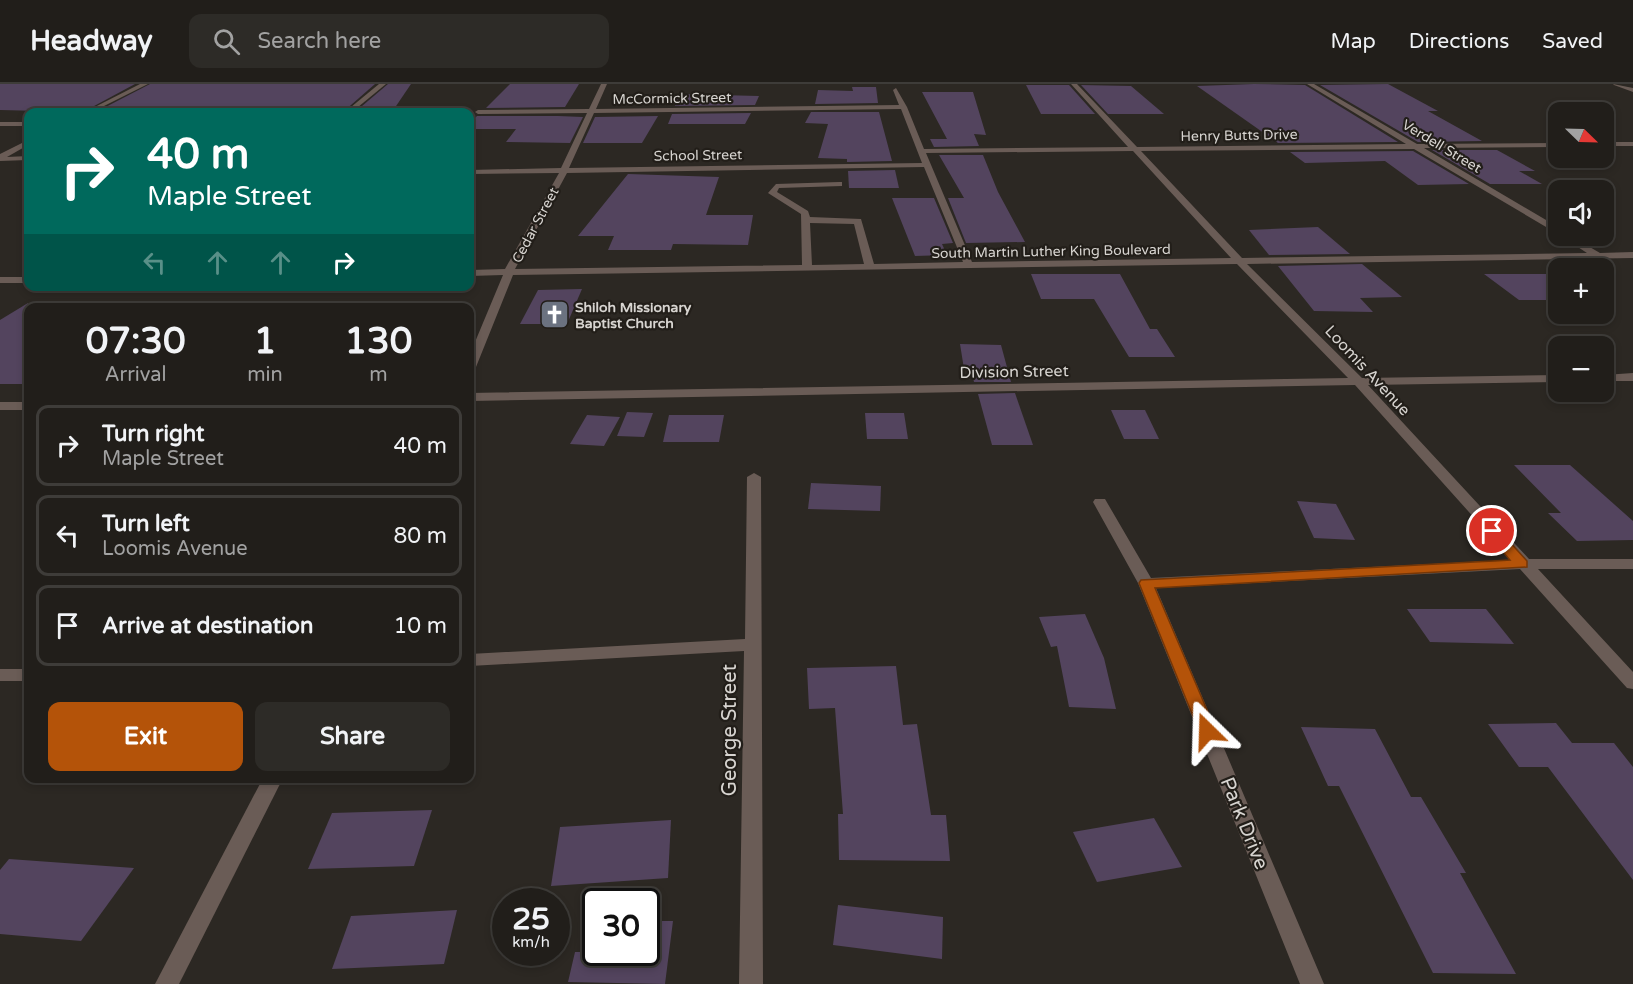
<!DOCTYPE html>
<meta charset="utf-8">
<style>
:root{--surface:#211e1a;--page:#2d2b27;--text:#f1f3f6;--muted:#a2a2a2;--line:#3e3c39;--accent:#b45309}
body{margin:0;font-family:"Varela Round",sans-serif;background:var(--page);color:var(--text);height:100vh;display:flex;flex-direction:column;font-size:22px;white-space:nowrap}
*{box-sizing:border-box;margin:0}
p{font-size:20px;color:var(--muted)}
.icon{flex:none;width:33px;height:33px;fill:none;stroke:currentColor;stroke-width:2;stroke-linecap:round;stroke-linejoin:round}
.map{position:relative;flex:1;overflow:hidden}
.panel{position:absolute;left:24px;top:219px;width:450px;height:480px;display:flex;flex-direction:column;background:var(--surface);border-radius:12px;box-shadow:0 3px 9px #0003,0 0 0 2px var(--line)}
.panel>*{flex:none}
.hud{position:absolute;left:24px;top:24px;width:450px;height:183px;border-radius:12px;box-shadow:0 3px 9px #0003,0 0 0 2px var(--line);background:#00695c;color:#fff;overflow:hidden}
.needle{width:39px;rotate:113deg}
.fabs{position:absolute;left:1548px;top:18px;display:grid;gap:12px}
.fabs a{display:grid;place-items:center;width:66px;height:66px;border-radius:12px;background:var(--surface);box-shadow:0 3px 9px #0003,0 0 0 2px var(--line);font-size:30px}
.speed{position:absolute;left:492px;top:804px;display:flex;gap:12px;font-size:30px;font-weight:700;text-align:center}
.speed>*{display:grid;place-content:center;width:78px;height:78px;border-radius:50%;background:var(--surface);box-shadow:0 3px 9px #0003,0 0 0 2px var(--line);line-height:1}
.speed small{font-size:15px;font-weight:400}
.speed .limit{border:3px solid #111;border-radius:9px;background:#fff;color:#111}
.pin{position:absolute;display:grid;place-items:center;width:51px;height:51px;color:#fff;margin:-26px;border:3px solid #fff;border-radius:50%;box-shadow:0 2px 6px #0007}
.me{position:absolute;width:66px;margin:-33px;rotate:338deg;stroke-linejoin:round;filter:drop-shadow(0 0 4px #0008)}
.turn{display:flex;align-items:center;gap:21px;height:126px;padding:0 24px;font-size:27px}
.turn .icon{width:78px;height:78px;stroke-width:2.5}
.turn b{display:block;font-size:42px;line-height:51px}
.lanes{display:flex;align-items:center;height:57px;padding:0 24px;background:#0003;justify-content:center;gap:30px;direction:ltr}
.lanes .off{opacity:.35}
.eta{display:flex;justify-content:space-evenly;align-items:center;height:102px;text-align:center}
.eta b{font-size:36px;font-weight:800;line-height:42px}
.button{display:flex;gap:12px;margin-top:auto;padding:12px 24px}
.button a{flex:1;height:69px;border-radius:12px;background:var(--accent);color:#fff;font-size:24px;font-weight:800;line-height:69px;text-align:center}
.button a+a{background:var(--page);color:var(--text)}
ul{padding:0;list-style:none}
li{display:flex;align-items:center;gap:18px;height:81px;margin:0 12px 9px;padding:0 12px;border:3px solid var(--line);border-radius:12px}
li div{flex:1}
li b{display:block;font-size:22px}
li em{font-style:normal}
header{display:flex;align-items:center;gap:36px;box-sizing:border-box;height:84px;padding:0 30px;background:var(--surface);border-bottom:2px solid var(--line)}
header strong{font-size:28px}
nav{display:flex;gap:33px;margin-inline-start:auto;font-size:21px}
.search{width:420px;height:54px;background:var(--page);display:flex;align-items:center;gap:15px;box-sizing:border-box;padding:0 21px;border-radius:12px;color:var(--muted);font-size:22px}
.map>svg:first-child{display:block}
</style>
<header>
<strong>Headway</strong>
<div class="search"><svg class="icon" aria-label="search" viewBox="0 0 24 24"><circle cx="10" cy="10" r="6"/><path d="M15 15l6 6"/></svg>Search here</div>
<nav><a>Map</a><a>Directions</a><a>Saved</a></nav>
</header>
<div class="map">
<svg width="1633" height="900" viewBox="0 0 1633 900">
<rect width="100%" height="100%" fill="#2c2823"/>
<g fill="#53445e">
<path d="M 0,0 L 135,0 L 83,28 L 0,26 Z"/>
<path d="M 150,0 L 375,0 L 343,28 L 96,28 Z"/>
<path d="M 388,0 L 411,0 L 392,28 L 355,28 Z"/>
<path d="M 510,0 L 579,0 L 565,23 L 486,24 Z"/>
<path d="M 1254,0 L 1305,1 L 1398,58 L 1278,59 L 1197,2 Z"/>
<path d="M 1388,0 L 1438,27 L 1428,27 L 1482,57 L 1418,58 L 1320,1 Z"/>
<path d="M 1026,1 L 1069,1 L 1095,30 L 1041,30 Z"/>
<path d="M 1081,1 L 1131,2 L 1164,30 L 1108,30 Z"/>
<path d="M 852,3 L 876,3 L 878,19 L 815,20 L 818,6 L 853,7 Z"/>
<path d="M 922,8 L 973,8 L 986,51 L 974,50 L 979,62 L 934,63 L 930,55 L 947,55 Z"/>
<path d="M 679,10 L 759,12 L 755,21 L 675,22 Z"/>
<path d="M 811,28 L 879,28 L 892,77 L 847,78 L 847,75 L 818,74 L 828,40 L 805,39 Z"/>
<path d="M 751,29 L 745,40 L 668,40 L 672,30 Z"/>
<path d="M 477,32 L 558,32 L 583,33 L 570,59 L 506,58 L 516,45 L 470,45 L 470,39 Z"/>
<path d="M 658,32 L 642,59 L 583,59 L 595,33 Z"/>
<path d="M 1432,66 L 1497,66 L 1535,87 L 1519,87 L 1542,100 L 1490,100 Z"/>
<path d="M 1413,67 L 1469,100 L 1418,101 L 1385,77 L 1305,79 L 1290,68 Z"/>
<path d="M 939,71 L 983,71 L 998,108 L 1025,158 L 966,159 L 948,114 L 964,114 Z"/>
<path d="M 895,86 L 899,104 L 849,104 L 848,87 Z"/>
<path d="M 628,90 L 719,93 L 706,131 L 753,131 L 748,161 L 673,160 L 671,166 L 608,166 L 614,152 L 578,152 Z"/>
<path d="M 892,114 L 934,114 L 953,159 L 942,160 L 947,171 L 915,172 Z"/>
<path d="M 1318,143 L 1350,170 L 1269,171 L 1249,146 Z"/>
<path d="M 1362,180 L 1402,213 L 1360,214 L 1373,228 L 1314,227 L 1278,182 Z"/>
<path d="M 1031,190 L 1120,190 L 1150,245 L 1157,245 L 1175,273 L 1129,273 L 1094,215 L 1041,215 Z"/>
<path d="M 1484,190 L 1558,190 L 1558,216 L 1519,216 Z"/>
<path d="M 582,205 L 567,240 L 520,240 L 538,206 Z"/>
<path d="M 28,219 L 28,300 L 0,300 L 0,236 Z"/>
<path d="M 960,260 L 1001,261 L 1011,298 L 974,298 L 971,285 L 964,285 Z"/>
<path d="M 1015,309 L 1033,361 L 992,361 L 978,310 Z"/>
<path d="M 1111,326 L 1145,326 L 1159,355 L 1124,355 Z"/>
<path d="M 627,328 L 653,329 L 644,353 L 617,352 Z"/>
<path d="M 865,329 L 904,329 L 908,355 L 867,355 Z"/>
<path d="M 587,331 L 620,333 L 604,362 L 570,360 Z"/>
<path d="M 669,331 L 724,331 L 719,358 L 663,358 Z"/>
<path d="M 1514,381 L 1570,381 L 1633,437 L 1633,456 L 1577,457 L 1548,429 L 1561,429 Z"/>
<path d="M 811,399 L 881,402 L 880,427 L 808,425 Z"/>
<path d="M 1297,417 L 1336,420 L 1355,456 L 1314,454 Z"/>
<path d="M 1407,525 L 1486,525 L 1514,560 L 1430,558 Z"/>
<path d="M 1085,530 L 1104,574 L 1116,625 L 1069,623 L 1057,562 L 1051,563 L 1039,533 Z"/>
<path d="M 896,582 L 903,641 L 917,640 L 931,731 L 946,731 L 950,777 L 839,776 L 838,730 L 843,730 L 835,624 L 809,625 L 807,584 Z"/>
<path d="M 1556,639 L 1572,659 L 1614,659 L 1633,683 L 1633,796 L 1548,683 L 1519,683 L 1488,640 Z"/>
<path d="M 1301,643 L 1375,645 L 1411,713 L 1421,713 L 1466,789 L 1460,789 L 1516,890 L 1433,889 L 1339,702 L 1328,702 Z"/>
<path d="M 432,726 L 414,782 L 308,785 L 332,729 Z"/>
<path d="M 1154,734 L 1182,783 L 1097,798 L 1073,748 Z"/>
<path d="M 671,736 L 668,794 L 551,802 L 560,743 Z"/>
<path d="M 9,775 L 134,784 L 81,857 L 0,850 L 0,786 Z"/>
<path d="M 838,821 L 943,833 L 942,875 L 833,861 Z"/>
<path d="M 457,826 L 444,880 L 332,885 L 351,832 Z"/>
<path d="M 646,837 L 673,837 L 665,900 L 568,898 L 575,868 L 646,868 Z"/>
</g>
<g fill="none" stroke-linecap="round" stroke-linejoin="round">
<g fill="#6a5c56" fill-rule="evenodd">
<path d="M 140,0 L 148,0 L 92,28 L 85,28 Z"/>
<path d="M 379,0 L 386,0 L 352,28 L 345,28 Z"/>
<path d="M 601,0 L 607,0 L 596,25 L 899,21 L 893,6 L 896,4 L 907,23 L 924,65 L 1128,63 L 1071,0 L 1077,0 L 1137,63 L 1406,60 L 1307,0 L 1314,0 L 1417,60 L 1558,59 L 1558,63 L 1424,64 L 1558,143 L 1558,150 L 1414,65 L 1141,67 L 1242,174 L 1587,169 L 1561,152 L 1571,152 L 1600,169 L 1633,168 L 1633,174 L 1247,180 L 1362,294 L 1558,291 L 1558,298 L 1368,301 L 1529,475 L 1633,475 L 1633,485 L 1538,485 L 1633,588 L 1633,605 L 1627,604 L 1520,485 L 1156,504 L 1324,900 L 1300,900 L 1138,499 L 1093,418 L 1095,415 L 1105,415 L 1151,494 L 1512,476 L 1355,301 L 470,317 L 470,309 L 1348,294 L 1237,180 L 513,191 L 476,283 L 470,286 L 470,270 L 503,191 L 470,192 L 470,186 L 505,185 L 559,89 L 470,90 L 470,86 L 561,84 L 587,29 L 478,30 L 475,28 L 478,26 L 589,25 ZM 901,25 L 922,79 L 569,84 L 594,29 ZM 1133,67 L 1231,174 L 972,178 L 926,69 ZM 924,83 L 963,178 L 874,180 L 861,135 L 810,133 L 808,127 L 777,108 L 779,104 L 842,102 L 842,98 L 839,98 L 776,100 L 768,109 L 801,130 L 802,181 L 515,185 L 567,89 ZM 810,139 L 854,140 L 864,180 L 812,181 Z"/>
<path d="M 1613,0 L 1633,4 L 1633,8 L 1614,1 Z"/>
<rect x="0" y="38" width="28" height="4"/>
<path d="M 28,56 L 28,61 L 7,73 L 28,72 L 28,76 L 0,77 L 0,70 Z"/>
<rect x="1604" y="58" width="29" height="4"/>
<rect x="0" y="193" width="28" height="6"/>
<path d="M 1633,289 L 1633,297 L 1604,297 L 1604,291 Z"/>
<rect x="0" y="318" width="28" height="8"/>
<path d="M 754,389 L 761,393 L 763,900 L 739,900 L 744,567 L 470,582 L 470,570 L 745,555 L 747,393 Z"/>
<rect x="0" y="585" width="28" height="12"/>
<path d="M 263,694 L 283,694 L 179,900 L 155,900 Z"/>
</g>
</g>
<path fill="#b45309" stroke="#753606" stroke-width="1.5" d="M 1492,443 L 1497,444 L 1527,477 L 1527,483 L 1155,504 L 1216,647 L 1213,652 L 1201,652 L 1139,499 L 1141,496 L 1510,476 L 1485,447 Z"/>
<defs>
<symbol id="church-square" viewBox="-11 -11 22 22"><rect x="-9" y="-9" width="18" height="18" rx="4" fill="#6b7280" stroke="#221e19"/><path d="M-1.2-6h2.4v3.5h3.3v2.4h-3.3V6h-2.4V-.1h-3.3v-2.4h3.3Z" fill="#fff"/></symbol>
</defs>
<g fill-rule="evenodd">
<use href="#church-square" x="538" y="214" width="33" height="33"/>
</g>
<g text-anchor="middle" stroke-width="4.5" stroke-linejoin="round" paint-order="stroke">
<g font-size="14" fill="#d7d4d0" stroke="#221e19">
<text transform="translate(672 14) rotate(-1)" y="5">McCormick Street</text>
<text transform="translate(1239 51) rotate(-1)" y="5">Henry Butts Drive</text>
<text transform="translate(1442 62) rotate(31)" y="5">Verdell Street</text>
<text transform="translate(698 71) rotate(-1)" y="5">School Street</text>
<text transform="translate(535 141) rotate(-62)" y="5">Cedar Street</text>
<text transform="translate(1051 167) rotate(-1)" y="5">South Martin Luther King Boulevard</text>
</g>
<g font-size="14" font-weight="bold" fill="#d7d4d0" stroke="#221e19" text-anchor="start">
<text x="575" y="228">Shiloh Missionary<tspan x="575" dy="16">Baptist Church</tspan></text>
</g>
<g font-size="16" fill="#d7d4d0" stroke="#221e19">
<text transform="translate(1368 286) rotate(47)" y="6">Loomis Avenue</text>
<text transform="translate(1014 287) rotate(-1)" y="6">Division Street</text>
</g>
<g font-size="20" fill="#d7d4d0" stroke="#221e19">
<text transform="translate(729 646) rotate(-90)" y="7">George Street</text>
<text transform="translate(1245 739) rotate(68)" y="7">Park Drive</text>
</g>
</g>
</svg>
<div class="fabs">
<a><svg class="needle" viewBox="-14 -14 28 28"><path d="M0-13l5 13h-10z" fill="#e53935"/><path d="M0 13l5-13h-10z" fill="#a2a2a2"/></svg></a>
<a><svg class="icon" aria-label="sound" viewBox="0 0 24 24"><path d="M4 9h4l5-4v14l-5-4H4zM17 9q2 3 0 6"/></svg></a>
<a>+</a>
<a>−</a>
</div>
<div class="speed"><div>25<small>km/h</small></div><div class="limit">30</div></div>
<div class="pin" style="left:1492px;top:447px;background:#d93025"><svg class="icon" aria-label="arrive" viewBox="0 0 24 24"><path d="M6 21V4h12l-3 4 3 4H6"/></svg></div>
<svg class="me" style="left:1207px;top:647px" viewBox="-20 -20 40 40"><path d="M0-17L14 15 0 8-14 15z" fill="#b45309" stroke="#fff" stroke-width="4"/></svg>
<div class="hud">
<div class="turn"><svg class="icon" aria-label="right" viewBox="0 0 24 24"><path d="M7 20v-9h11M14 6l5 5-5 5"/></svg><div><b>40 m</b>Maple Street</div></div>
<div class="lanes"><svg class="icon off" aria-label="left" viewBox="0 0 24 24"><path d="M17 20v-9H6M10 6l-5 5 5 5"/></svg><svg class="icon off" aria-label="ahead" viewBox="0 0 24 24"><path d="M12 20V5M6 11l6-6 6 6"/></svg><svg class="icon off" aria-label="ahead" viewBox="0 0 24 24"><path d="M12 20V5M6 11l6-6 6 6"/></svg><svg class="icon" aria-label="right" viewBox="0 0 24 24"><path d="M7 20v-9h11M14 6l5 5-5 5"/></svg></div>
</div>
<section class="panel">
<div class="eta">
<div><b>07:30</b><p>Arrival</p></div>
<div><b>1</b><p>min</p></div>
<div><b>130</b><p>m</p></div>
</div>
<ul>
<li><svg class="icon" aria-label="right" viewBox="0 0 24 24"><path d="M7 20v-9h11M14 6l5 5-5 5"/></svg><div><b>Turn right</b><p>Maple Street</p></div><em>40 m</em></li>
<li><svg class="icon" aria-label="left" viewBox="0 0 24 24"><path d="M17 20v-9H6M10 6l-5 5 5 5"/></svg><div><b>Turn left</b><p>Loomis Avenue</p></div><em>80 m</em></li>
<li><svg class="icon" aria-label="arrive" viewBox="0 0 24 24"><path d="M6 21V4h12l-3 4 3 4H6"/></svg><div><b>Arrive at destination</b></div><em>10 m</em></li>
</ul>
<div class="button"><a>Exit</a><a>Share</a></div>
</section>
</div>
